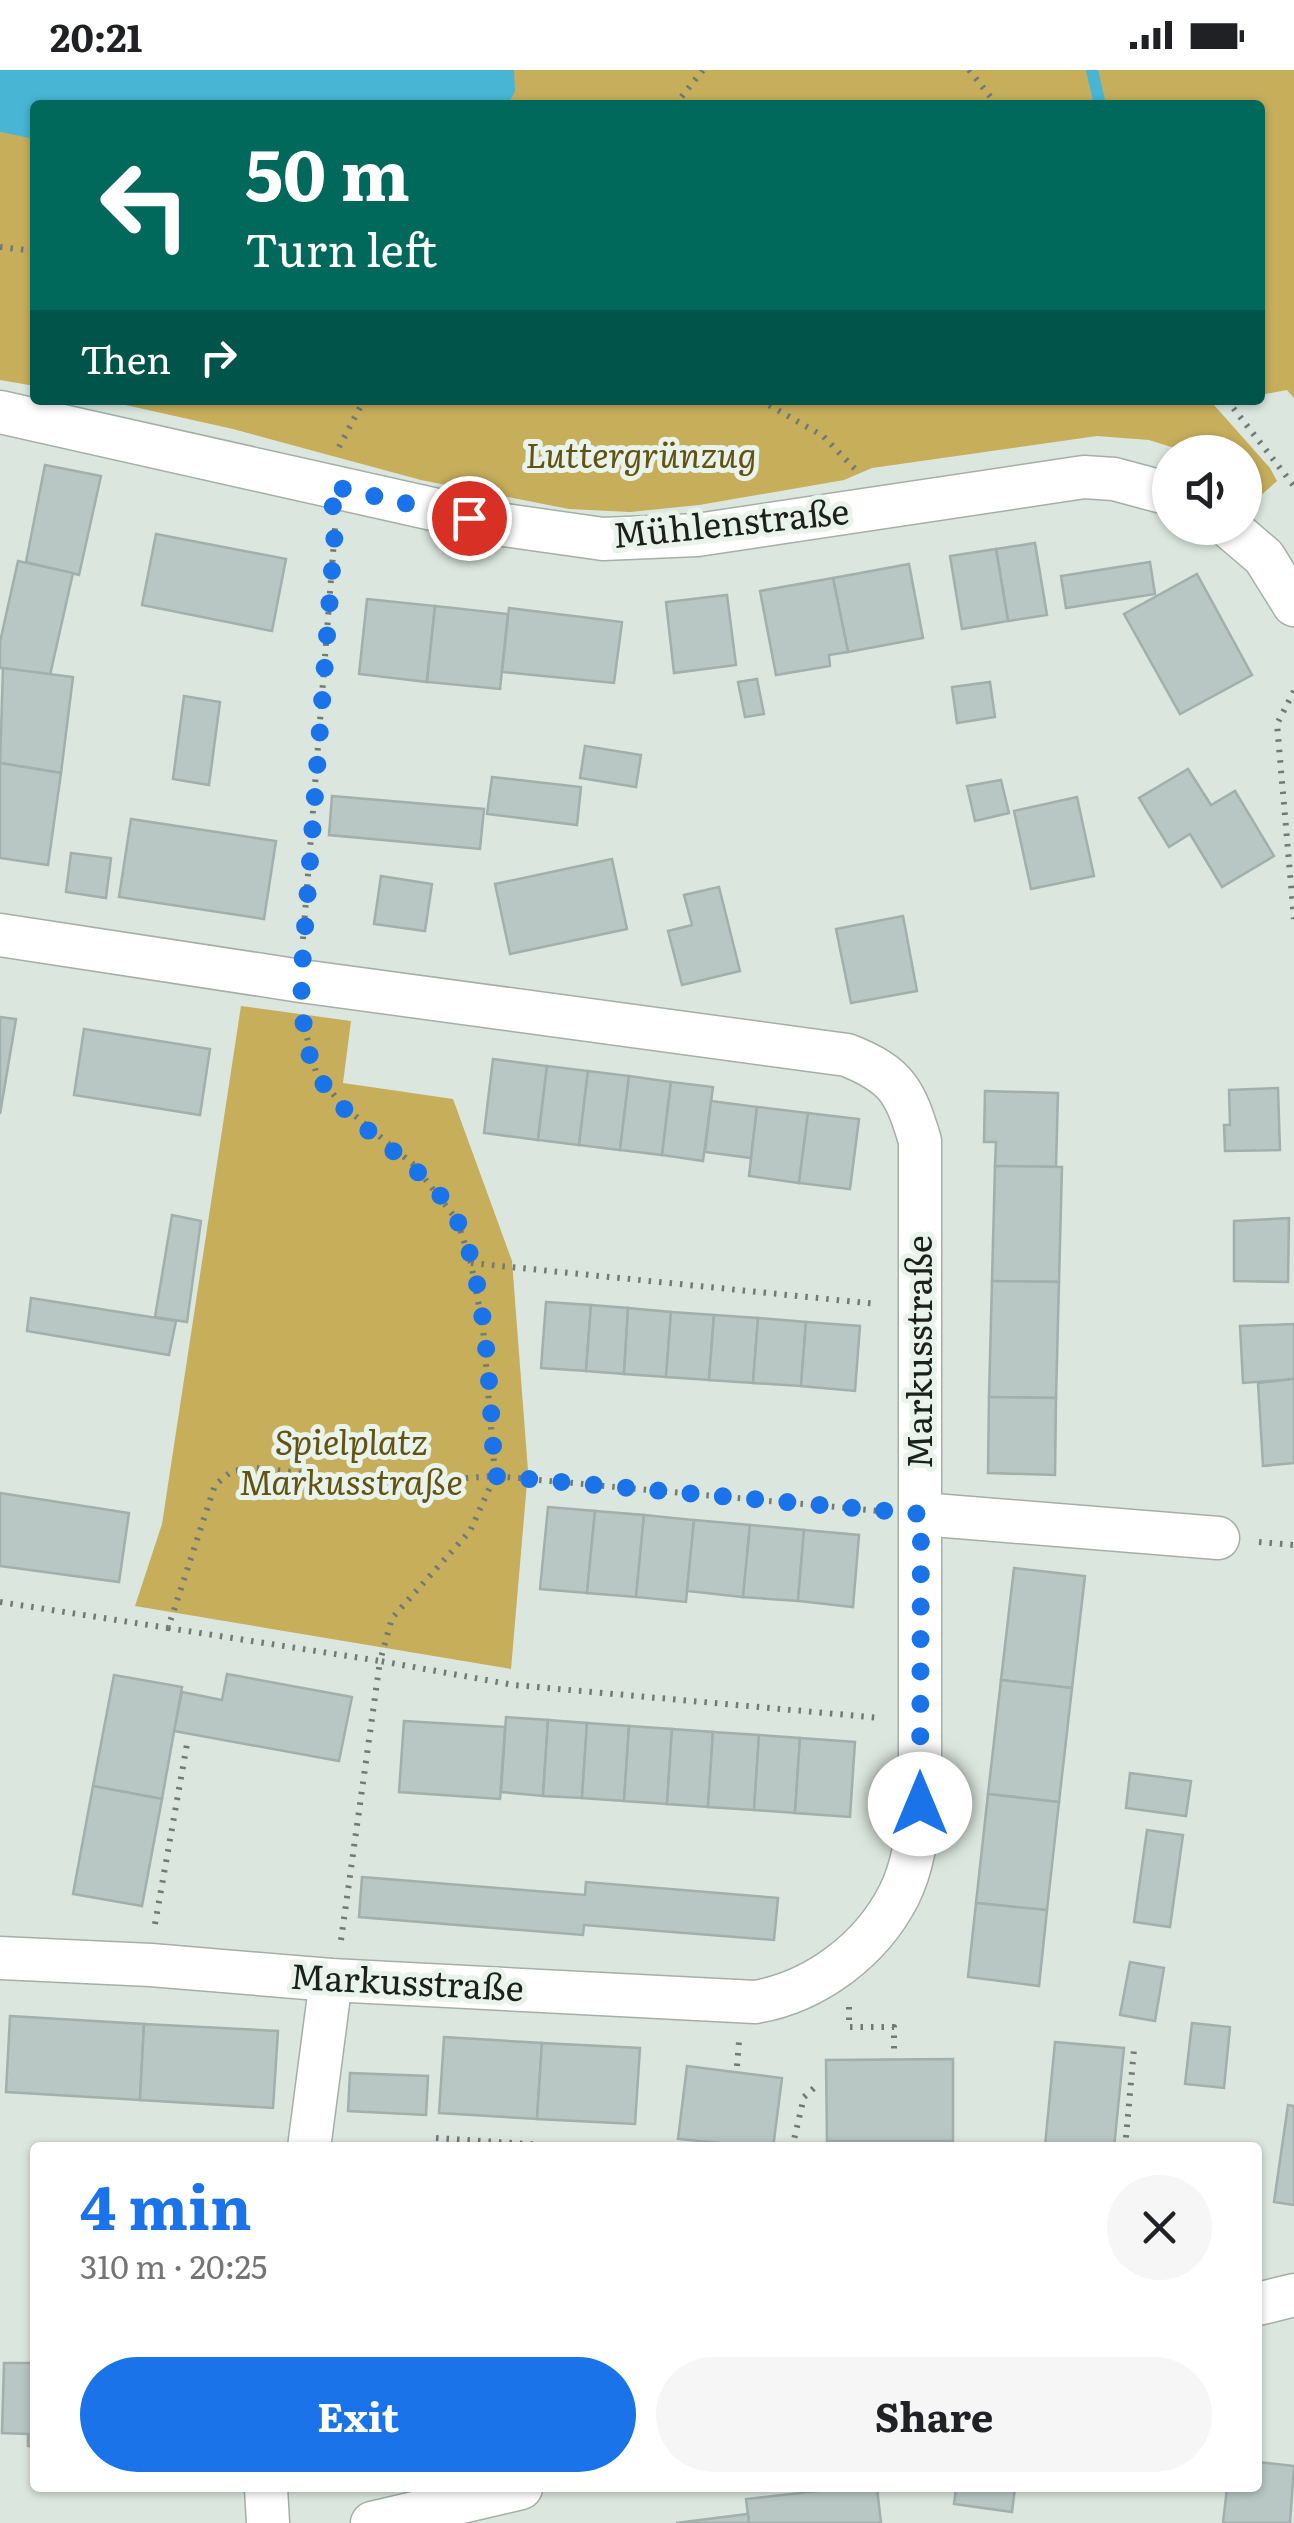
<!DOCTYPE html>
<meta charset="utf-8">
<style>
:root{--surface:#fff;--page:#f6f6f6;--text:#202124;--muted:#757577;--accent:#1a73e8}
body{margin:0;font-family:Literata,serif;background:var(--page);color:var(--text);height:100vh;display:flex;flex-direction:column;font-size:38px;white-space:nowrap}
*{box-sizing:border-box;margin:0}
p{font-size:32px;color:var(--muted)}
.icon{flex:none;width:55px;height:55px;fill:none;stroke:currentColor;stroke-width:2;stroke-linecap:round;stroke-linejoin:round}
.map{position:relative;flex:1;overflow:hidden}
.side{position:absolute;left:30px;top:2072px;width:1232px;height:350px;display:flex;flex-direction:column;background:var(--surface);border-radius:10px;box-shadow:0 2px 8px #0004}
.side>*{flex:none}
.guide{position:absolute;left:30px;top:30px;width:1235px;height:305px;border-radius:10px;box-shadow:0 2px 8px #0004;background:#00695c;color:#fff;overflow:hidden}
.fabs{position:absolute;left:1152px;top:365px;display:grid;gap:20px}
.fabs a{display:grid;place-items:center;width:110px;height:110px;border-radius:50%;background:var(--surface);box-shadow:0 2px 8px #0004;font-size:50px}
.pin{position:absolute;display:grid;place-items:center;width:85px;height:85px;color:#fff;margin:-42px;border:5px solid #fff;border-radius:50%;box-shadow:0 2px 10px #0007}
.me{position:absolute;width:110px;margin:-55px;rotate:0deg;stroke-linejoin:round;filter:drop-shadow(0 0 8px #0008)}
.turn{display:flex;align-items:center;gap:35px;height:210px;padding:0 50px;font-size:45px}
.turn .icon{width:130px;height:130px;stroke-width:2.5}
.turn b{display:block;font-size:70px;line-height:85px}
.then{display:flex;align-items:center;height:95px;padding:0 50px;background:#0003;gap:20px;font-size:38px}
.round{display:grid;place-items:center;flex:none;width:105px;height:105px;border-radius:52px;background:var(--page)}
.overview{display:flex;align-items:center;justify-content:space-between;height:170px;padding:0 50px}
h1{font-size:60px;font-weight:700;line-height:75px;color:var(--accent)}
.button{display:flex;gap:20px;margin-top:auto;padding:20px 50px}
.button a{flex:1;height:115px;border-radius:60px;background:var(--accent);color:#fff;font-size:40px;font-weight:700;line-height:115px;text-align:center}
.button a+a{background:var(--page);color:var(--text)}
.status{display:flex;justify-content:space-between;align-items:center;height:70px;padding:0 50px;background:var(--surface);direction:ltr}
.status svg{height:28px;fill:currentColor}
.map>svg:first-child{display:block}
</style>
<div class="status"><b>20:21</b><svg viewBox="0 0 49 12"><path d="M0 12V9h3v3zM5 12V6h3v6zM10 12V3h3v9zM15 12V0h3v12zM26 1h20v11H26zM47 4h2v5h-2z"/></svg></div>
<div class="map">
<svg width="1294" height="2453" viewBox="0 0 1294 2453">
<rect width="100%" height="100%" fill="#dae6de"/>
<g fill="#c6ae5b">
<path d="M 0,0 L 1294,0 L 1294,328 L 1287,320 L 1260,325 L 1260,35 L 35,35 L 35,316 L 0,310 Z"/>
<path d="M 103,330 L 1236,330 L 1214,335 L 1270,398 L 1277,411 L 1259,427 L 1245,418 L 1245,382 L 1187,382 L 1149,370 L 1097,366 L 872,398 L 844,410 L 699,435 L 630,442 L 569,439 L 421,410 L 233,359 Z"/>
<path d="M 241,936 L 351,951 L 343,1013 L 453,1029 L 512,1191 L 528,1401 L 511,1599 L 135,1536 L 162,1454 Z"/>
</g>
<path fill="#48b5d5" d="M 0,0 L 514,0 L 515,21 L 508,35 L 35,35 L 35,69 L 0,62 Z"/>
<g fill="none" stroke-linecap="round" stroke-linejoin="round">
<path stroke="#48b5d5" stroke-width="12" d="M 1092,0 L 1100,35"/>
</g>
<g fill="#b8c6c4" stroke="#a1afad" stroke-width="2.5">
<path d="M 45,395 L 101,406 L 79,505 L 26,492 Z"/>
<path d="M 156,464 L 286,489 L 272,561 L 142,535 Z"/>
<path d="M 1035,473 L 1047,545 L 1008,551 L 996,479 Z"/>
<path d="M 996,479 L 1008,551 L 962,559 L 950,486 Z"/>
<path d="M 18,491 L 73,503 L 50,605 L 0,598 L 0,572 Z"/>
<path d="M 1150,492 L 1155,524 L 1066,538 L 1061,506 Z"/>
<path d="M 909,494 L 923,568 L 848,582 L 833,508 Z"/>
<path d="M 1197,504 L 1252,605 L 1180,644 L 1124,544 Z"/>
<path d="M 833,508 L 848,582 L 829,585 L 830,596 L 776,605 L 760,521 Z"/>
<path d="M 727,525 L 736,595 L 674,603 L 666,532 Z"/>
<path d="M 367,529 L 435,536 L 427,612 L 359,604 Z"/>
<path d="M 435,536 L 508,544 L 500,619 L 427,612 Z"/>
<path d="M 509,538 L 622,552 L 614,613 L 502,602 Z"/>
<path d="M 3,598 L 73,607 L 61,703 L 0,693 Z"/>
<path d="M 757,609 L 764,644 L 745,647 L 738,612 Z"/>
<path d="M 990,612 L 995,647 L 957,653 L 952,617 Z"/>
<path d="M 184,626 L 220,632 L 209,715 L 173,709 Z"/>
<path d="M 585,676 L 641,685 L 636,717 L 580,708 Z"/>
<path d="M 0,693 L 61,703 L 48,795 L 0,788 Z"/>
<path d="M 1188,699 L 1211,735 L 1235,721 L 1274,786 L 1222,817 L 1190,764 L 1169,777 L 1139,728 Z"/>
<path d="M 492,707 L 581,717 L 577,755 L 487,744 Z"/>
<path d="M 1001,710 L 1009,743 L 975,751 L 967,716 Z"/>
<path d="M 332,726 L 484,739 L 480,779 L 329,765 Z"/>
<path d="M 1077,727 L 1094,806 L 1031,819 L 1014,741 Z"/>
<path d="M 131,749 L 276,771 L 264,849 L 119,827 Z"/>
<path d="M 71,783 L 111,788 L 106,828 L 66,822 Z"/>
<path d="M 612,789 L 627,859 L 510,884 L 495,814 Z"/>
<path d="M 381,806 L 432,814 L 425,861 L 374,854 Z"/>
<path d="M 719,817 L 740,901 L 682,915 L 668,861 L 692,855 L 684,825 Z"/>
<path d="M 903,846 L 917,921 L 851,933 L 836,859 Z"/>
<path d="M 0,947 L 16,949 L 0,1044 Z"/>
<path d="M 84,959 L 210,979 L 200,1045 L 74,1025 Z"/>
<path d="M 493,989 L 547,996 L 538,1070 L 484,1063 Z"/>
<path d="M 547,996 L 588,1001 L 579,1075 L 538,1070 Z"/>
<path d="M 588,1001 L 629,1006 L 620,1080 L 579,1075 Z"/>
<path d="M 629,1006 L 671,1012 L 662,1085 L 620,1080 Z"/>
<path d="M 671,1012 L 713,1017 L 703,1091 L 662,1085 Z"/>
<path d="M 1278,1018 L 1280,1080 L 1225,1081 L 1224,1055 L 1230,1055 L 1229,1020 Z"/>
<path d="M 985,1021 L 1058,1023 L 1056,1097 L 995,1096 L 996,1072 L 984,1072 Z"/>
<path d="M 711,1031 L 757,1037 L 751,1088 L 705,1082 Z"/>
<path d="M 757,1037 L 808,1043 L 799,1113 L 749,1106 Z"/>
<path d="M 808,1043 L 859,1049 L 850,1119 L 799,1113 Z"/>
<path d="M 995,1096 L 1062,1097 L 1059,1212 L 992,1211 Z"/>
<path d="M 172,1145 L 201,1151 L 187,1252 L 155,1247 Z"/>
<path d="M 1289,1148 L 1288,1212 L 1234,1211 L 1234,1151 Z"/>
<path d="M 992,1211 L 1059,1212 L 1056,1328 L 989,1327 Z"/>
<path d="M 31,1228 L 176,1251 L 169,1285 L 27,1261 Z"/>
<path d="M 546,1232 L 591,1235 L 586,1301 L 541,1298 Z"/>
<path d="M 591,1235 L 628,1238 L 624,1304 L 586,1301 Z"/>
<path d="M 628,1238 L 671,1242 L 666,1307 L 624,1304 Z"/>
<path d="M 671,1242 L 714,1245 L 709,1310 L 666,1307 Z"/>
<path d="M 714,1245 L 758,1248 L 753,1313 L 709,1310 Z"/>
<path d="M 758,1248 L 806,1252 L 801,1316 L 753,1313 Z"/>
<path d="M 806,1252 L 860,1256 L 855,1321 L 801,1316 Z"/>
<path d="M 1294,1254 L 1294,1309 L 1243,1313 L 1240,1256 Z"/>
<path d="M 1294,1309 L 1294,1393 L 1263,1396 L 1258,1313 Z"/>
<path d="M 989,1327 L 1056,1328 L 1055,1405 L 988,1403 Z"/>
<path d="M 0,1423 L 129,1443 L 119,1512 L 0,1496 Z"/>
<path d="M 548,1437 L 595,1441 L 587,1523 L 540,1519 Z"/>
<path d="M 595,1441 L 644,1445 L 636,1527 L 587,1523 Z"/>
<path d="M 644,1445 L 694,1450 L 686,1532 L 636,1527 Z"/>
<path d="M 694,1450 L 750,1455 L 743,1527 L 687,1521 Z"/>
<path d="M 750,1455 L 804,1460 L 798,1531 L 743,1527 Z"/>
<path d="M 804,1460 L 859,1465 L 853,1537 L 798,1531 Z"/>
<path d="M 1014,1498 L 1085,1506 L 1072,1618 L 1001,1610 Z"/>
<path d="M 227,1604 L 352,1627 L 339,1691 L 174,1661 L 182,1622 L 222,1630 Z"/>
<path d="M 114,1605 L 182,1617 L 162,1729 L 93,1716 Z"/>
<path d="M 1001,1610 L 1072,1618 L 1059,1732 L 988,1724 Z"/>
<path d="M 506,1647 L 548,1650 L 543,1726 L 501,1722 Z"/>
<path d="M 548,1650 L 587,1653 L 582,1728 L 543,1726 Z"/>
<path d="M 404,1651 L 505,1657 L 500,1729 L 399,1722 Z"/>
<path d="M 587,1653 L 629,1656 L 624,1731 L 582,1728 Z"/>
<path d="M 629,1656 L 672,1659 L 667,1734 L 624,1731 Z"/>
<path d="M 672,1659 L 713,1662 L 708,1737 L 667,1734 Z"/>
<path d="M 713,1662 L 759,1665 L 754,1740 L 708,1737 Z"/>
<path d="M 759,1665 L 800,1668 L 795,1743 L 754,1740 Z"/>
<path d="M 800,1668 L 855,1672 L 850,1747 L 795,1743 Z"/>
<path d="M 1130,1703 L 1191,1711 L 1186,1746 L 1126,1738 Z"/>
<path d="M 93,1716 L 162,1729 L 142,1836 L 73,1824 Z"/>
<path d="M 988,1724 L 1059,1732 L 1047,1840 L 976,1833 Z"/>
<path d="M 1147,1760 L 1183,1765 L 1170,1857 L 1134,1852 Z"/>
<path d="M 362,1807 L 585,1825 L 586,1812 L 778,1828 L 774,1870 L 584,1855 L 583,1865 L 359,1847 Z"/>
<path d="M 976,1833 L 1047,1840 L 1039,1916 L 968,1907 Z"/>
<path d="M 1130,1892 L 1164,1898 L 1155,1951 L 1120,1945 Z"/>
<path d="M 10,1946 L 144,1954 L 140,2030 L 6,2022 Z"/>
<path d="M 1192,1953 L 1230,1957 L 1224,2018 L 1185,2014 Z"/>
<path d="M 144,1954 L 278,1961 L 273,2038 L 140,2030 Z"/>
<path d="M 444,1967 L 542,1973 L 537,2049 L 439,2043 Z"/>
<path d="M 1055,1972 L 1124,1978 L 1114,2078 L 1045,2076 Z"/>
<path d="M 542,1973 L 640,1978 L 635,2054 L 537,2049 Z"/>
<path d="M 953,1989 L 953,2071 L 827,2071 L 826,1990 Z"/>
<path d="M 687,1996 L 782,2008 L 773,2078 L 678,2069 Z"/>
<path d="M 350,2003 L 428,2006 L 426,2045 L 348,2041 Z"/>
<path d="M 1288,2035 L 1294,2036 L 1294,2135 L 1274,2132 Z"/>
<path d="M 4,2293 L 35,2293 L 35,2377 L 28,2376 L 28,2364 L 2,2363 Z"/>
<path d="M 1258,2392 L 1294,2396 L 1290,2453 L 1223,2453 L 1227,2418 L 1258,2418 Z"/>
<path d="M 844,2418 L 877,2418 L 881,2453 L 749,2453 L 746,2429 Z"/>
<path d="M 956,2418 L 1015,2418 L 1012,2442 L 954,2434 Z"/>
<path d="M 748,2444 L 749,2453 L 676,2453 Z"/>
</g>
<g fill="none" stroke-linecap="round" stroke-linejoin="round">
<defs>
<g id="minor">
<path d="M 0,342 L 504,455 L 603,469 L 697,465 L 1084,407 L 1114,409 L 1170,424"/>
<path d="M 1230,458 L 1264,487 L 1294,535"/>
<path d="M 0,865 L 301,911 L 847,985 C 897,1005 905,1021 920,1071 L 920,1734 C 917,1765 913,1797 899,1825 C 871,1880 815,1922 755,1932 L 331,1910 L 151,1895 L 0,1888"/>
<path d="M 921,1444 L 1218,1468"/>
<path d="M 309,2078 L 331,1910"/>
<path d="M 1258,2234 L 1294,2225"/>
<path d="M 266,2418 L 268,2453"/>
<path d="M 372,2453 L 521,2418"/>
</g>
</defs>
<use href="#minor" stroke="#a4afa8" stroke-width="45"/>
<g stroke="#727a75" stroke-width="6" stroke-dasharray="2.5 8" stroke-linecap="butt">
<path d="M 969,0 L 997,35"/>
<path d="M 675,35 L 703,0"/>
<path d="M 0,177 L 35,181"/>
<path d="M 760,330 L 823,366 L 855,399"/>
<path d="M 1227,330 L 1294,416"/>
<path d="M 339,377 L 364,330"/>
<path d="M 1294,621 L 1277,654 L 1294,849"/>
<path d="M 303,869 L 335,458"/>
<path d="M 471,1193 L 877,1234"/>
<path d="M 1259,1472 L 1294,1475"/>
<path d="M 0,1532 L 168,1558 L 215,1415 L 232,1401 L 256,1398 L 397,1413 L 495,1406 L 880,1441"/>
<path d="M 168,1558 L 380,1591 L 392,1548 L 470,1461 L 495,1406 L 483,1258 L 471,1193 L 457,1150 L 414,1095 L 341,1034 L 316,1002 L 303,952"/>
<path d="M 155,1854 L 187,1674"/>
<path d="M 341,1870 L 380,1591 L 514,1615 L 881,1648"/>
<path d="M 849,1937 L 849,1957 L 894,1957 L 894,1985"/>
<path d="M 737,1996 L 739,1972"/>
<path d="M 436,2068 L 588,2078"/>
<path d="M 792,2078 L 804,2027 L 814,2018"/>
<path d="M 1125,2078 L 1134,1979"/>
</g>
<use href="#minor" stroke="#fff" stroke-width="42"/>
</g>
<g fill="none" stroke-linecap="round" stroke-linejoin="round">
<path stroke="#1a73e8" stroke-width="18" stroke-dasharray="0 32.4" d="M 469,448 L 331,416 L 335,460 L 301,911 C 303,941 302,973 316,1001 C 343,1057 424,1089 457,1150 C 488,1210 490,1337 495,1406 L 921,1444 L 920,1734"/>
</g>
<g text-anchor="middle" stroke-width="10" stroke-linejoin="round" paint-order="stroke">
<g font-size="35" font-style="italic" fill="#635211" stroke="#e8f3eb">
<text x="641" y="398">Luttergrünzug</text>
<text x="351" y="1385">Spielplatz<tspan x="351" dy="40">Markusstraße</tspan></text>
</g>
<g font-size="35" fill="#1c201d" stroke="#e8f3eb">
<text transform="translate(731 454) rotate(-6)" y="12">Mühlenstraße</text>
<text transform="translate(920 1282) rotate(-90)" y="12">Markusstraße</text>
<text transform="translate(407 1913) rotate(3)" y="12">Markusstraße</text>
</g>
</g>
</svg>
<div class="fabs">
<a><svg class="icon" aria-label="sound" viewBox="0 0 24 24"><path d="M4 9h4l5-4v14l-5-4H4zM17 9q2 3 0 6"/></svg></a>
</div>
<div class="pin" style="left:469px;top:448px;background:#d93025"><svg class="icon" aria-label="arrive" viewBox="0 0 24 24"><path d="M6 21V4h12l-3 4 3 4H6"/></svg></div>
<svg class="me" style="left:920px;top:1734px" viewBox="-20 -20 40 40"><circle r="19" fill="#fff"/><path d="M0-13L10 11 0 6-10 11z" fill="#1a73e8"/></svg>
<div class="guide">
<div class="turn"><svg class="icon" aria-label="left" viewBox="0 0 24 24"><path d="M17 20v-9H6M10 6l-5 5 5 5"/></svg><div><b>50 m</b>Turn left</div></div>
<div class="then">Then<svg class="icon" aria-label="right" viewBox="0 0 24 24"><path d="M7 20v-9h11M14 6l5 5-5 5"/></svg></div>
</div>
<section class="side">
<div class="overview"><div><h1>4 min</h1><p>310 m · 20:25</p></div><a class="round"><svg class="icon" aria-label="close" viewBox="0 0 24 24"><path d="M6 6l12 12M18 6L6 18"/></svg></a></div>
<div class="button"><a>Exit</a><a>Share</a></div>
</section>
</div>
